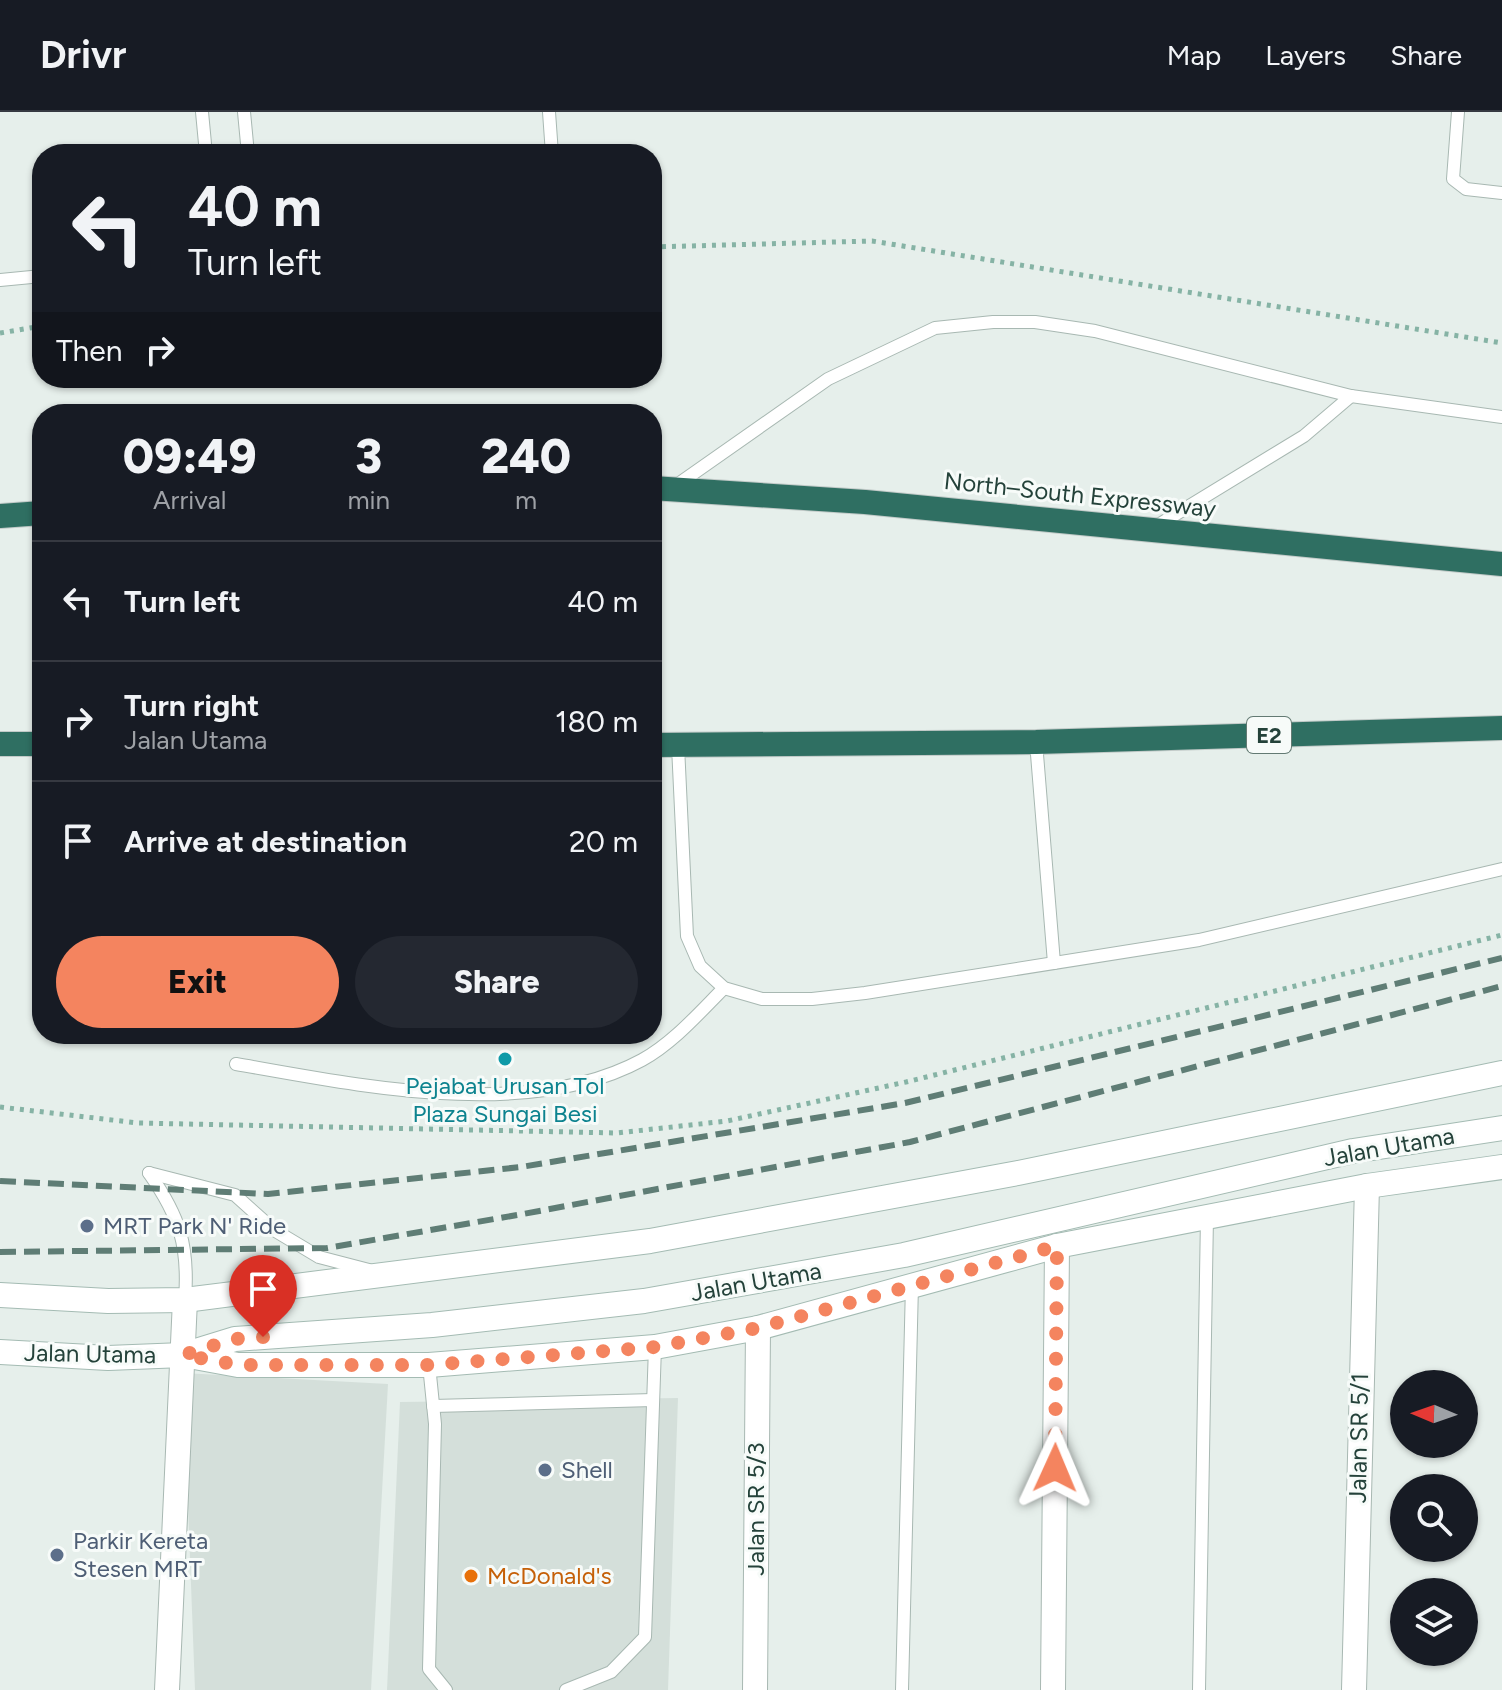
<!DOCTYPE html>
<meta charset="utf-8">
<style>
:root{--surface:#171b24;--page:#242831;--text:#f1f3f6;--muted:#9ea1a6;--line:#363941;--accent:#f4845f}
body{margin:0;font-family:Figtree,sans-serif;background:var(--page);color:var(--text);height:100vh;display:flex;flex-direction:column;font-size:30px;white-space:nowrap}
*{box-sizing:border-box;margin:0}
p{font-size:26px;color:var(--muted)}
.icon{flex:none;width:44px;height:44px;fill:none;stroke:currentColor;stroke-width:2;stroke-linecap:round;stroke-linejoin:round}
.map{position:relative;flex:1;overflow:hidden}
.drawer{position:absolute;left:32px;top:292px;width:630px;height:640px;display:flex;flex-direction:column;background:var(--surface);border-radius:32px;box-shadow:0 2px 6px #0004}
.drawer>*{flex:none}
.hud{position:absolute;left:32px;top:32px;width:630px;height:244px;border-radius:32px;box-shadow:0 2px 6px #0004;background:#171b24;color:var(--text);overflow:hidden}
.needle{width:52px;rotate:272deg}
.controls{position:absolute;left:1390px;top:1258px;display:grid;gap:16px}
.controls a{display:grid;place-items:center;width:88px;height:88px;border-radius:50%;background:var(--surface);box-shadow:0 2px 6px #0004;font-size:40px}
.pin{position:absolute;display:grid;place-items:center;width:68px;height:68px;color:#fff;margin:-82px -34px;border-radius:50% 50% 50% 0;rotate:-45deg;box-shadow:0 0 8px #0007}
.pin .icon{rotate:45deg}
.me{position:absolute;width:88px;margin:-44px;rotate:1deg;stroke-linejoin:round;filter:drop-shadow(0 0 6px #0008)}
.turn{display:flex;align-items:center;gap:28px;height:168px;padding:0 24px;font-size:36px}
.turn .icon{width:104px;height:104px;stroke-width:2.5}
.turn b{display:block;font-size:56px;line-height:68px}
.then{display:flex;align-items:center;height:76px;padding:0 24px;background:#0003;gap:16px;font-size:30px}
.eta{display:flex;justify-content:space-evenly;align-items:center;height:136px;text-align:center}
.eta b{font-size:48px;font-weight:800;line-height:56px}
.cta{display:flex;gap:16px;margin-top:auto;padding:16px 24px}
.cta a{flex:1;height:92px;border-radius:48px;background:var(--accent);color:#111;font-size:32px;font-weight:800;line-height:92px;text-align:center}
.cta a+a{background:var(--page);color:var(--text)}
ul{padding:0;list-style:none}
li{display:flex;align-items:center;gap:24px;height:120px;padding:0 24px;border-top:2px solid var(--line)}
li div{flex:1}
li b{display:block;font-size:30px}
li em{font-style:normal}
header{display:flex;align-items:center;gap:48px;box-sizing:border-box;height:112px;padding:0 40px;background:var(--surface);border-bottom:2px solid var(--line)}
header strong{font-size:38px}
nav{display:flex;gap:44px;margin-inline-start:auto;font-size:28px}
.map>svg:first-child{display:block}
</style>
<header>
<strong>Drivr</strong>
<nav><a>Map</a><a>Layers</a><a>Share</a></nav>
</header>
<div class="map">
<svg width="1502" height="1578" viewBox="0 0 1502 1578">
<rect width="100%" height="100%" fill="#e6efeb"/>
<g fill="#d4dfda">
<path d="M 183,1261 L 388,1272 L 371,1578 L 195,1578 Z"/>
<path d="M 678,1286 L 668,1578 L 387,1578 L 400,1290 Z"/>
</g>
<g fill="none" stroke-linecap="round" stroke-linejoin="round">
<defs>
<g id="lane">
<path d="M 202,0 L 206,42"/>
<path d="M 244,0 L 248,42"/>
<path d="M 549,0 L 552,42"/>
<path d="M 1458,0 L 1453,67 L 1466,77 L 1502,81"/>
<path d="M 0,168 L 42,164"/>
<path d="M 674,375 L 828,267 L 935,216 L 993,210 L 1035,210 L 1095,219 L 1351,284 L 1502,305"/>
<path d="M 1155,415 L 1304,324 L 1351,284"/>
<path d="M 1036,630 L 1054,851"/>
<path d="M 678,634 L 687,824 L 700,854 L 724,876 L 762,887 L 812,887 L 865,881 L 1199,828 L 1502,757"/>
<path d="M 236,952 C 357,973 528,1010 642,948 C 673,931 699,901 724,876"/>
<path d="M 149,1061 L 235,1083 L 274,1118 L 319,1145 L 369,1158"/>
<path d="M 149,1061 C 180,1105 189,1134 185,1188"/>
<path d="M 429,1253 L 435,1312 L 429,1557 L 446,1578"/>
<path d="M 433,1294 L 653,1288"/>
<path d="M 566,1578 L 611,1560 L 645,1525 L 655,1235"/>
<path d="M 902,1578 L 912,1173"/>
<path d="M 1199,1578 L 1207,1105"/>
</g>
<g id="street">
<path d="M 167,1578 L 185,1188"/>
<path d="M 755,1578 L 758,1216"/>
<path d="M 1053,1578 L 1057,1134"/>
<path d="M 1354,1578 L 1367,1074"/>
</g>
<g id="secondary">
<path d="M 0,1183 L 108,1189 L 185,1188 L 650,1129 L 1018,1061 L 1502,961"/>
<path d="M 0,1240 L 108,1246 L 183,1243 L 235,1227 L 432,1213 L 644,1189 L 904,1143 L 1353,1039 L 1502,1016"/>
<path d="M 189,1244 L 238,1253 L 429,1253 L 655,1235 L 758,1216 L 1057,1134 L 1367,1074 L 1502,1055"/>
</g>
<g id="highway">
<path d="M 652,376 L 865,390 L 1502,452"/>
<path d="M 0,404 L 42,401"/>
<path d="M 0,632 L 42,632"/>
<path d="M 652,633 L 1036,630 L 1502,616"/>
</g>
</defs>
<use href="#lane" stroke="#a8b8b2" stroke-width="14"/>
<use href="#street" stroke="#a8b8b2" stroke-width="26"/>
<use href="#secondary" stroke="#a4bbb3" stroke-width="26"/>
<use href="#highway" stroke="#c2cac8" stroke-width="26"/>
<g stroke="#86b3a5" stroke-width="5" stroke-dasharray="4 6" stroke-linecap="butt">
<path d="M 652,135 L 872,129 L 1502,231"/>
<path d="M 0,221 L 42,214"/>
<path d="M 0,995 L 138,1011 L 617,1021 L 727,1009 L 906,970 L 1502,823"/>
</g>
<use href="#lane" stroke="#fff" stroke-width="12"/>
<use href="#street" stroke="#fff" stroke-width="24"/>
<use href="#secondary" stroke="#fff" stroke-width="24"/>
<use href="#highway" stroke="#2f6f62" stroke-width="24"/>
<g stroke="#5f7d75" stroke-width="6" stroke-dasharray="16 8" stroke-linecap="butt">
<path d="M 0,1069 L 268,1082 L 521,1055 L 905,991 L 1502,846"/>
<path d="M 0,1140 L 327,1136 L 523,1102 L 910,1030 L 1502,874"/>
</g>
</g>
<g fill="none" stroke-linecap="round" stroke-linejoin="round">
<path stroke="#f4845f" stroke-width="14" stroke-dasharray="0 25.2" d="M 263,1225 L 235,1227 L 183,1243 L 238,1253 L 429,1253 L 655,1235 L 758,1216 L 1057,1134 L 1055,1356"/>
</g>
<circle fill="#0f9aa8" stroke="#f7fbf9" stroke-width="3" cx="505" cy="947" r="8"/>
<g fill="#5c6f8a" stroke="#f7fbf9" stroke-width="3">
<circle cx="87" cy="1114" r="8"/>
<circle cx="545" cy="1358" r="8"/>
<circle cx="57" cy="1443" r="8"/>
</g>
<circle fill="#e8710a" stroke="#f7fbf9" stroke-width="3" cx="471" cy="1464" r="8"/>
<g text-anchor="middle" stroke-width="6" stroke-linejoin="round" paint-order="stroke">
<rect fill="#f7fbf9" stroke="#637a73" stroke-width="2" x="1247" y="605" width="44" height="36" rx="6"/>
<g font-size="22" font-weight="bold" fill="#24423a">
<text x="1269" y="631">E2</text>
</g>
<g font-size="24" fill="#24423a" stroke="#f7fbf9">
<text transform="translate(1080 383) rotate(6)" y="8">North–South Expressway</text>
<text transform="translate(1389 1035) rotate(-10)" y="8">Jalan Utama</text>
<text transform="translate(756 1170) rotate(-10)" y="8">Jalan Utama</text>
<text transform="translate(90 1242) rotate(1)" y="8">Jalan Utama</text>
<text transform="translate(1359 1326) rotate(-89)" y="8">Jalan SR 5/1</text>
<text transform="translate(756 1397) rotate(-90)" y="8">Jalan SR 5/3</text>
</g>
<g font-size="24" fill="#0d838f" stroke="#f7fbf9">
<text x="505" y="982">Pejabat Urusan Tol<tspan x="505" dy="28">Plaza Sungai Besi</tspan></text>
</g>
<g font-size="24" fill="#4e5e75" stroke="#f7fbf9" text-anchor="start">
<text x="103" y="1122">MRT Park N' Ride</text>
<text x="561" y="1366">Shell</text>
<text x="73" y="1437">Parkir Kereta<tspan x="73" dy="28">Stesen MRT</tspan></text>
</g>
<g font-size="24" fill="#c56008" stroke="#f7fbf9" text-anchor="start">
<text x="487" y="1472">McDonald's</text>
</g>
</g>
</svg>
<div class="controls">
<a><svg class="needle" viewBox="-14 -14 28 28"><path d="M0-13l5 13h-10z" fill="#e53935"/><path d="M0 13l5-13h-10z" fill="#9ea1a6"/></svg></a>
<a><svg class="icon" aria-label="search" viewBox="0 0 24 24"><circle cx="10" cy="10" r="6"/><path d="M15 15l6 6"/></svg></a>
<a><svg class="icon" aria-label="layers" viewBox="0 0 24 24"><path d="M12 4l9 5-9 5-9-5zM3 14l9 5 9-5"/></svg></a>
</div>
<div class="pin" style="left:263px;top:1225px;background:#d93025"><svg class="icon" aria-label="arrive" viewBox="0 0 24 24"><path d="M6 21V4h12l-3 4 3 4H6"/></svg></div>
<svg class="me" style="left:1055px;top:1356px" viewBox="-20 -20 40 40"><path d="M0-17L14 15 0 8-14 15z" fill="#f4845f" stroke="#fff" stroke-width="4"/></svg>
<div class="hud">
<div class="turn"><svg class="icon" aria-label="left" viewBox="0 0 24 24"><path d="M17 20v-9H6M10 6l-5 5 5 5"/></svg><div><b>40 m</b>Turn left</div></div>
<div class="then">Then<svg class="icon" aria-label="right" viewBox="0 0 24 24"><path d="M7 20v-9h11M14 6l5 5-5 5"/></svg></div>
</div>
<section class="drawer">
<div class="eta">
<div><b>09:49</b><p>Arrival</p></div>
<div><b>3</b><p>min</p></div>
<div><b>240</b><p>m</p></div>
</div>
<ul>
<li><svg class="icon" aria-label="left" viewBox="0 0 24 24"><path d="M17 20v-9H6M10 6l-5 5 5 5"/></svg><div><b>Turn left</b></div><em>40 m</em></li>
<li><svg class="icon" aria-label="right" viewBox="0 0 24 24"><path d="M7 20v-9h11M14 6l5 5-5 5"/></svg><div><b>Turn right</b><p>Jalan Utama</p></div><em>180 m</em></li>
<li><svg class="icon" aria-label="arrive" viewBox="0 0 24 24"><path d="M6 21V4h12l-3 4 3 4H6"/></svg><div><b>Arrive at destination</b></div><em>20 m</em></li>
</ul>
<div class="cta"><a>Exit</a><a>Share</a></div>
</section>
</div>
